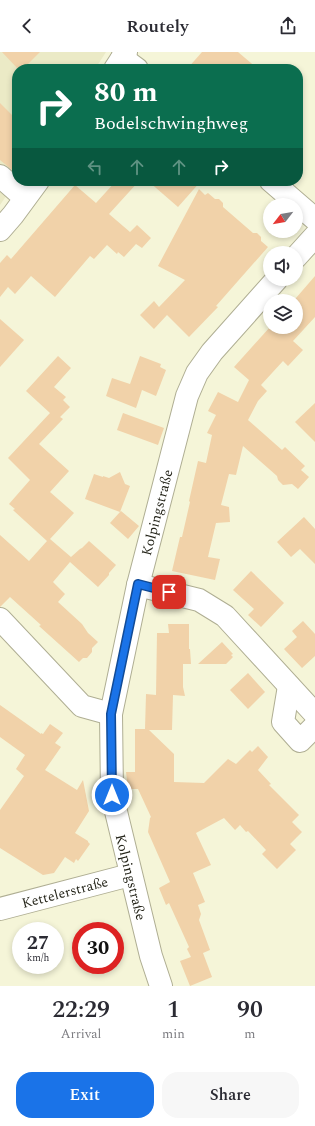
<!DOCTYPE html>
<meta charset="utf-8">
<style>
:root{--surface:#fff;--page:#f7f7f7;--text:#2b2b33;--muted:#7c7c81;--accent:#1a73e8}
body{margin:0;font-family:Spectral,serif;background:var(--page);color:var(--text);height:100vh;display:flex;flex-direction:column;font-size:15px;white-space:nowrap}
*{box-sizing:border-box;margin:0}
p{font-size:13px;color:var(--muted)}
.icon{flex:none;width:22px;height:22px;fill:none;stroke:currentColor;stroke-width:2;stroke-linecap:round;stroke-linejoin:round}
.map{position:relative;height:934px;overflow:hidden}
.drawer{display:flex;flex-direction:column;background:var(--surface);flex:1}
.drawer>*{flex:none}
.guide{position:absolute;left:12px;top:12px;width:291px;height:122px;border-radius:16px;box-shadow:0 2px 6px #0003;background:#0b6e4f;color:#fff;overflow:hidden}
.needle{width:26px;rotate:239deg}
.buttons{position:absolute;left:263px;top:146px;display:grid;gap:8px}
.buttons a{display:grid;place-items:center;width:40px;height:40px;border-radius:50%;background:var(--surface);box-shadow:0 2px 6px #0003;font-size:20px}
.speed{position:absolute;left:12px;top:870px;display:flex;gap:8px;font-size:20px;font-weight:700;text-align:center}
.speed>*{display:grid;place-content:center;width:52px;height:52px;border-radius:50%;background:var(--surface);box-shadow:0 2px 6px #0003;line-height:1}
.speed small{font-size:10px;font-weight:400}
.speed .limit{border:6px solid #d22;background:#fff;color:#111}
.pin{position:absolute;display:grid;place-items:center;width:34px;height:34px;color:#fff;margin:-17px;border-radius:8px;box-shadow:0 2px 6px #0006}
.me{position:absolute;width:44px;margin:-22px;rotate:0deg;stroke-linejoin:round;filter:drop-shadow(0 0 3px #0008)}
.turn{display:flex;align-items:center;gap:14px;height:84px;padding:0 16px;font-size:18px}
.turn .icon{width:52px;height:52px;stroke-width:2.5}
.turn b{display:block;font-size:28px;line-height:34px}
.lanes{display:flex;align-items:center;height:38px;padding:0 16px;background:#0003;justify-content:center;gap:20px;direction:ltr}
.lanes .off{opacity:.35}
.eta{display:flex;justify-content:space-evenly;align-items:center;height:68px;text-align:center}
.eta b{font-size:24px;font-weight:600;line-height:28px}
.button{display:flex;gap:8px;margin-top:auto;padding:8px 16px}
.button a{flex:1;height:46px;border-radius:16px;background:var(--accent);color:#fff;font-size:16px;font-weight:600;line-height:46px;text-align:center}
.button a+a{background:var(--page);color:var(--text)}
header{display:flex;justify-content:space-between;align-items:center;height:52px;padding:0 16px;background:var(--surface);font-size:18px;font-weight:600}
.map>svg:first-child{display:block}
</style>
<header><svg class="icon" aria-label="back" viewBox="0 0 24 24"><path d="M15 5l-7 7 7 7"/></svg>Routely<svg class="icon" aria-label="share" viewBox="0 0 24 24"><path d="M12 15V3M7 8l5-5 5 5M5 13v7h14v-7"/></svg></header>
<div class="map">
<svg width="315" height="934" viewBox="0 0 315 934">
<rect width="100%" height="100%" fill="#f5f5d8"/>
<path fill="#ebeac6" d="M 0,0 L 106,0 L 95,17 L 17,17 L 17,128 L 0,153 Z"/>
<g fill="#f1d2a9">
<path d="M 2,0 L 40,0 L 23,17 L 18,17 Z"/>
<path d="M 202,0 L 238,0 L 258,17 L 187,17 Z"/>
<path d="M 0,51 L 17,68 L 17,122 L 0,108 Z"/>
<path d="M 116,129 L 139,129 L 109,162 L 130,180 L 137,173 L 151,186 L 142,196 L 136,192 L 124,205 L 118,200 L 117,202 L 107,193 L 94,207 L 90,204 L 55,245 L 31,224 L 15,242 L 8,235 L 0,245 L 0,211 L 7,203 L 11,207 L 75,133 L 96,151 Z"/>
<path d="M 148,129 L 201,129 L 178,155 Z"/>
<path d="M 199,137 L 205,143 L 208,141 L 215,147 L 219,147 L 223,151 L 223,155 L 253,181 L 257,181 L 261,185 L 261,189 L 268,195 L 216,254 L 218,255 L 189,285 L 167,263 L 154,277 L 140,263 L 154,249 L 159,255 L 185,228 L 158,214 Z"/>
<path d="M 315,224 L 315,265 L 293,289 L 303,298 L 288,314 L 283,309 L 261,333 L 267,339 L 258,349 L 248,368 L 282,398 L 285,395 L 305,414 L 301,418 L 309,425 L 298,437 L 292,432 L 283,433 L 278,428 L 277,424 L 243,394 L 236,423 L 229,422 L 221,453 L 229,455 L 230,470 L 216,471 L 208,505 L 220,507 L 215,528 L 172,519 L 180,485 L 182,485 L 190,450 L 189,449 L 198,409 L 206,411 L 212,383 L 207,381 L 216,363 L 208,359 L 218,340 L 238,350 L 249,328 L 234,315 L 270,275 L 296,275 L 296,246 Z"/>
<path d="M 0,267 L 24,288 L 0,315 Z"/>
<path d="M 58,304 L 71,316 L 54,335 L 66,345 L 63,348 L 70,355 L 60,365 L 63,367 L 39,392 L 69,419 L 50,440 L 74,461 L 50,487 L 71,505 L 80,497 L 82,496 L 89,489 L 116,513 L 109,521 L 109,523 L 98,535 L 70,510 L 53,530 L 65,542 L 58,550 L 82,572 L 88,581 L 98,590 L 92,596 L 92,600 L 87,606 L 83,606 L 79,610 L 39,574 L 41,573 L 10,545 L 0,555 L 0,483 L 29,509 L 47,489 L 14,459 L 13,458 L 15,457 L 9,452 L 30,428 L 8,406 L 50,361 L 26,339 Z"/>
<path d="M 140,304 L 161,312 L 160,315 L 166,318 L 156,344 L 142,338 L 136,356 L 106,344 L 112,326 L 130,332 Z"/>
<path d="M 315,351 L 315,390 L 295,370 Z"/>
<path d="M 123,361 L 164,376 L 158,393 L 117,378 Z"/>
<path d="M 120,420 L 125,432 L 130,434 L 120,460 L 121,459 L 139,474 L 128,487 L 110,471 L 120,460 L 85,447 L 94,422 L 103,425 L 103,424 L 109,426 Z"/>
<path d="M 304,465 L 315,477 L 315,512 L 300,497 L 291,505 L 277,490 Z"/>
<path d="M 251,519 L 284,551 L 261,575 L 248,563 L 254,557 L 233,538 Z"/>
<path d="M 303,569 L 315,582 L 315,604 L 302,616 L 284,597 L 297,585 L 292,579 Z"/>
<path d="M 168,572 L 189,572 L 189,597 L 190,597 L 191,612 L 183,612 L 183,635 L 185,644 L 173,643 L 172,678 L 149,678 L 174,702 L 174,730 L 204,731 L 228,707 L 236,712 L 250,698 L 252,700 L 258,694 L 268,705 L 258,718 L 271,732 L 269,733 L 299,763 L 292,770 L 302,780 L 290,792 L 296,798 L 277,817 L 262,802 L 266,798 L 248,779 L 246,780 L 240,773 L 235,778 L 224,766 L 196,781 L 211,813 L 193,821 L 205,850 L 198,853 L 201,862 L 199,868 L 210,898 L 203,901 L 212,925 L 190,934 L 180,909 L 191,905 L 187,897 L 189,895 L 169,851 L 166,853 L 159,836 L 170,830 L 148,780 L 150,766 L 151,765 L 138,737 L 128,737 L 126,720 L 135,720 L 135,677 L 145,677 L 146,642 L 156,643 L 157,581 L 169,581 Z"/>
<path d="M 222,590 L 233,602 L 231,603 L 233,605 L 226,612 L 198,612 Z"/>
<path d="M 248,621 L 265,640 L 248,657 L 230,638 Z"/>
<path d="M 0,653 L 41,682 L 41,681 L 43,682 L 50,672 L 63,681 L 55,691 L 61,695 L 45,718 L 77,738 L 83,728 L 89,759 L 75,781 L 88,789 L 88,790 L 90,792 L 78,809 L 76,807 L 74,811 L 65,805 L 54,821 L 43,823 L 0,796 L 0,758 L 24,724 L 16,717 L 25,703 L 0,685 Z"/>
</g>
<g fill="none" stroke-linecap="round" stroke-linejoin="round">
<defs>
<g id="minor">
<path d="M 122,6 L 137,17"/>
<path d="M 0,124 L 25,146"/>
<path d="M 271,129 L 315,167"/>
<path d="M 296,205 L 315,184"/>
<path d="M 138,533 L 199,548 L 225,564 L 315,662"/>
<path d="M 0,567 L 82,654 L 111,662"/>
<path d="M 289,634 L 283,670 L 300,689 L 315,674"/>
<path id="s1" d="M 0,857 L 130,823"/>
<path id="s2" d="M 161,934 L 151,904 L 112,743 L 111,662 L 138,533 L 187,344 L 197,321 L 212,300 L 277,227"/>
</g>
<g id="major">
<path d="M 115,17 L 126,0"/>
<path d="M 0,178 L 13,163 L 38,129"/>
</g>
</defs>
<use href="#minor" stroke="#afae93" stroke-width="24"/>
<use href="#major" stroke="#afae93" stroke-width="24"/>
<use href="#minor" stroke="#fff" stroke-width="22"/>
<use href="#major" stroke="#fff" stroke-width="22"/>
</g>
<g fill="none" stroke-linecap="round" stroke-linejoin="round">
<defs>
<path id="route" d="M 112,743 L 111,662 L 138,532 L 169,540"/>
</defs>
<use href="#route" stroke="#114b97" stroke-width="10"/>
<use href="#route" stroke="#1a73e8" stroke-width="7"/>
</g>
<g text-anchor="middle" stroke-width="4" stroke-linejoin="round" paint-order="stroke">
<g font-size="14" fill="#25251a" stroke="#fff">
<text dy="5" stroke="none"><textPath href="#s2" startOffset="485">Kolpingstraße</textPath></text>
<text transform="translate(131 825) rotate(76)" y="5">Kolpingstraße</text>
<text dy="5" stroke="none"><textPath href="#s1" startOffset="67">Kettelerstraße</textPath></text>
</g>
</g>
</svg>
<div class="buttons">
<a><svg class="needle" viewBox="-14 -14 28 28"><path d="M0-13l5 13h-10z" fill="#e53935"/><path d="M0 13l5-13h-10z" fill="#7c7c81"/></svg></a>
<a><svg class="icon" aria-label="sound" viewBox="0 0 24 24"><path d="M4 9h4l5-4v14l-5-4H4zM17 9q2 3 0 6"/></svg></a>
<a><svg class="icon" aria-label="layers" viewBox="0 0 24 24"><path d="M12 4l9 5-9 5-9-5zM3 14l9 5 9-5"/></svg></a>
</div>
<div class="speed"><div>27<small>km/h</small></div><div class="limit">30</div></div>
<div class="pin" style="left:169px;top:540px;background:#d93025"><svg class="icon" aria-label="arrive" viewBox="0 0 24 24"><path d="M6 21V4h12l-3 4 3 4H6"/></svg></div>
<svg class="me" style="left:112px;top:743px" viewBox="-20 -20 40 40"><circle r="17" fill="#1a73e8" stroke="#fff" stroke-width="3"/><path d="M0-11L8 9 0 5-8 9z" fill="#fff"/></svg>
<div class="guide">
<div class="turn"><svg class="icon" aria-label="right" viewBox="0 0 24 24"><path d="M7 20v-9h11M14 6l5 5-5 5"/></svg><div><b>80 m</b>Bodelschwinghweg</div></div>
<div class="lanes"><svg class="icon off" aria-label="left" viewBox="0 0 24 24"><path d="M17 20v-9H6M10 6l-5 5 5 5"/></svg><svg class="icon off" aria-label="ahead" viewBox="0 0 24 24"><path d="M12 20V5M6 11l6-6 6 6"/></svg><svg class="icon off" aria-label="ahead" viewBox="0 0 24 24"><path d="M12 20V5M6 11l6-6 6 6"/></svg><svg class="icon" aria-label="right" viewBox="0 0 24 24"><path d="M7 20v-9h11M14 6l5 5-5 5"/></svg></div>
</div>
</div>
<section class="drawer">
<div class="eta">
<div><b>22:29</b><p>Arrival</p></div>
<div><b>1</b><p>min</p></div>
<div><b>90</b><p>m</p></div>
</div>
<div class="button"><a>Exit</a><a>Share</a></div>
</section>
